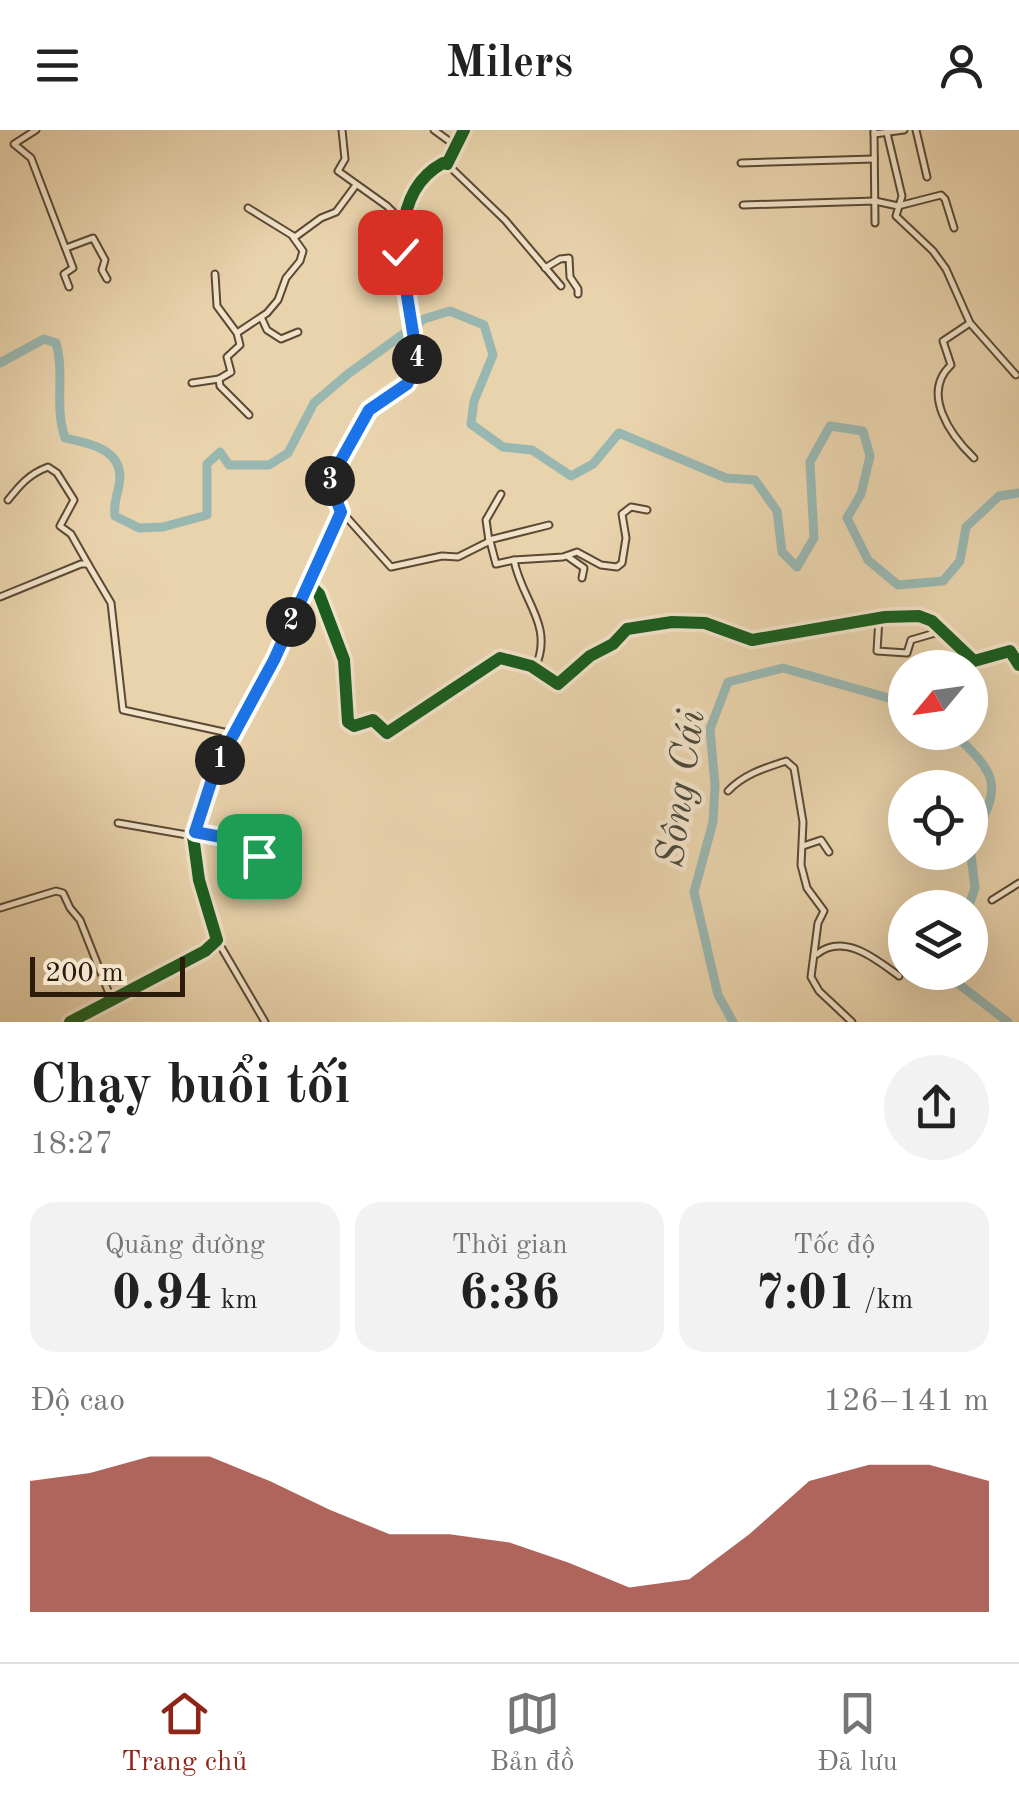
<!DOCTYPE html>
<html lang="vi">
<head>
<meta charset="utf-8">
<style>
	body { margin:0; font-family:"Old Standard TT",serif; background:#f2f2f2; color:#222; height:100vh; display:flex; flex-direction:column; font-size:38px; white-space:nowrap }
	* { box-sizing:border-box; margin:0 }
	p { font-size:32px; color:#767676 }
	.icon { flex:none; width:55px; height:55px; fill:none; stroke:currentColor; stroke-width:2; stroke-linecap:round; stroke-linejoin:round }
	.map { position:relative; height:892px; overflow:hidden }
	.panel { display:flex; flex-direction:column; background:#fff; flex:1 }
	.panel>* { flex:none }
	.needle { width:65px; rotate:241deg }
	.buttons { position:absolute; left:888px; top:520px; display:grid; gap:20px }
	.buttons a { display:grid; place-items:center; width:100px; height:100px; border-radius:50%; background:#fff; box-shadow:0 10px 40px #0002; font-size:50px }
	.scale { position:absolute; left:30px; bottom:25px; width:155px; box-sizing:border-box; padding-left:10px; border:5px solid #2a1b0b; border-top:0; font-size:28px; line-height:35px; white-space:nowrap; color:#2a1b0b; -webkit-text-stroke:8px #f1e2c9; paint-order:stroke }
	.pin { position:absolute; display:grid; place-items:center; width:85px; height:85px; color:#fff; margin:-42px; border-radius:20px; box-shadow:0 5px 15px #0006 }
	.km { position:absolute; width:50px; height:50px; margin:-25px; border-radius:50%; background:#222; color:#fff; font-size:28px; line-height:50px; text-align:center }
	.round { display:grid; place-items:center; flex:none; width:105px; height:105px; border-radius:52px; background:#f2f2f2 }
	.summary { display:flex; align-items:center; justify-content:space-between; height:170px; padding:0 30px }
	h1 { font-size:55px; font-weight:800; line-height:75px }
	.figures { display:grid; grid-template-columns:repeat(3,1fr); gap:15px; height:170px; padding:10px 30px }
	.figures div { display:grid; align-content:center; border-radius:25px; background:#f2f2f2; text-align:center }
	.figures b { font-size:50px; font-weight:800 }
	.figures small { font-size:28px; font-weight:400 }
	.figures p { font-size:28px }
	.chart { height:280px; padding:20px 30px }
	.chart p { display:flex; justify-content:space-between }
	.chart svg { width:100%; height:180px; margin-top:10px; fill:#8f2418; opacity:.7 }
	header { display:flex; justify-content:space-between; align-items:center; height:130px; padding:0 30px; background:#fff; font-size:45px; font-weight:800 }
	.tabs { display:flex; justify-content:space-around; align-items:center; height:140px; border-top:2px solid #e0e0e0; background:#fff; font-size:28px; color:#767676 }
	.tabs a { display:grid; justify-items:center; gap:5px }
	.tabs .selected { color:#8f2418 }
	.map>svg:first-child { display:block }
</style>
</head>
<body>
<header><svg class="icon" aria-label="menu" viewBox="0 0 24 24"><path d="M4 6h16M4 12h16M4 18h16"/></svg>Milers<svg class="icon" aria-label="person" viewBox="0 0 24 24"><circle cx="12" cy="8" r="4"/><path d="M4 21q1-7 8-7t8 7"/></svg></header>
<div class="map">
<svg width="1019" height="892" viewBox="0 0 1019 892">
	<rect width="100%" height="100%" fill="#e9d3ac"/>
	<filter id="stains"><feTurbulence type="fractalNoise" baseFrequency=".002" numOctaves="4"/><feColorMatrix values="0 0 0 0 .2 0 0 0 0 .09 0 0 0 0 .02 0 0 0 .5 -.17"/></filter>
	<radialGradient id="worn" r=".72"><stop offset=".6" stop-color="#630" stop-opacity="0"/><stop offset="1" stop-color="#630" stop-opacity=".3"/></radialGradient>
	<g fill="none" stroke-linecap="round" stroke-linejoin="round">
		<g stroke="#99b7b1" stroke-width="9">
			<path d="M0,233L44,209L56,213C65,243 54,276 65,308C90,313 126,320 119,355C117,368 113,372 115,386L139,398L163,397L207,385V334L220,322L229,335H269L288,323L314,273L348,244L424,189L450,181L484,195L493,225L474,271L471,294L503,317L532,320L571,346L593,334L619,303L726,348L755,350L777,381L782,422L797,437L814,408L810,332L830,296L863,301L870,326L861,364L847,388L868,430L898,455L943,451L960,431L966,397L999,366L1019,363"/>
			<path d="M952,602C1003,649 1000,656 970,715"/>
			<path d="M968,778L975,758L970,717"/>
			<path d="M943,842L1008,892"/>
			<path d="M733,892L718,865L694,762L713,692L715,655L710,599L728,552L783,538L892,569L905,576"/>
		</g>
		<g stroke="#5a4933" stroke-width="9">
			<g id="street">
				<path d="M36,0L14,14L31,28L73,138L64,144L69,157"/>
				<path d="M342,0L345,29L338,41L387,76L405,94"/>
				<path d="M434,0L456,16"/>
				<path d="M874,0L875,93"/>
				<path d="M916,0L927,47"/>
				<path d="M887,3L902,66L896,86L933,121L946,139L970,193L943,211L951,235C921,263 950,305 974,328"/>
				<path d="M874,4L904,0"/>
				<path d="M741,33L874,29"/>
				<path d="M447,34L505,90L561,156"/>
				<path d="M743,75L875,71L898,76L941,65L945,69L954,98"/>
				<path d="M248,78L295,107L321,88L336,82L356,55"/>
				<path d="M66,118L93,108L105,130L102,140L107,149"/>
				<path d="M545,138L560,129L569,128L570,147L578,159V164"/>
				<path d="M215,144L217,176L237,203"/>
				<path d="M262,189L267,200L281,209L298,202"/>
				<path d="M970,193L1016,245"/>
				<path d="M192,253L219,249"/>
				<path d="M249,285L220,256L219,249L231,242L227,227L240,215L237,203L267,183L278,170L286,148L300,131L303,121L293,107"/>
				<path d="M8,370C20,355 29,344 48,337L57,343L74,370L60,396L71,404L88,434"/>
				<path d="M341,381L391,437L442,426L458,427L490,411L496,434L514,430C521,470 555,495 535,538"/>
				<path d="M489,410L549,395"/>
				<path d="M489,411L486,390L501,364"/>
				<path d="M567,426L584,438L582,448"/>
				<path d="M514,430L563,427L577,422L601,435L617,437L622,433L626,408L622,384L631,377L647,380"/>
				<path d="M308,453L319,464L344,530L348,592L354,596L373,590L387,603L500,528L531,536L558,554L590,526L613,514L627,499L672,492L705,493L752,510L885,487L919,486L932,491L974,531L1010,521L1019,535"/>
				<path d="M0,467L81,434H88L111,473L123,580L233,604"/>
				<path d="M879,488L877,521L907,523L911,510L942,501"/>
				<path d="M728,661C744,644 765,638 786,631L794,638L803,692L801,735L807,758L824,781L818,793L811,847L819,861L852,892"/>
				<path d="M118,693L193,706"/>
				<path d="M195,703L260,714V734L271,748"/>
				<path d="M232,709L237,699L244,698"/>
				<path d="M803,716L821,710L829,722"/>
				<path d="M992,770L1019,753"/>
				<path d="M0,778L56,761L63,763L70,778L80,790L112,871"/>
				<path d="M217,810L265,892"/>
				<path d="M817,824C844,802 877,830 899,846"/>
			</g>
		</g>
		<g stroke="#2a1b0b" stroke-width="10">
			<path id="secondary" d="M70,892L205,821L217,810L199,750L193,706L215,637L274,530L341,381L330,354L331,348C344,327 354,305 367,284C381,263 408,261 417,234C411,174 375,70 443,33L447,34L464,0"/>
		</g>
		<use href="#street" stroke="#f1e2c9" stroke-width="5"/>
		<use href="#secondary" stroke="#f1e2c9" stroke-width="6"/>
		<g stroke="#f1e2c9" stroke-width="19">
			<g id="cycleway">
				<path d="M308,453L319,464L344,530L348,592L354,596L373,590L387,603L500,528L531,536L558,554L590,526L613,514L627,499L672,492L705,493L752,510L885,487L919,486L932,491L974,531L1010,521L1019,535"/>
				<path d="M70,892L205,821L217,810L199,750L193,706L215,637L274,530L341,381L330,354L331,348C344,327 354,305 367,284C381,263 408,261 417,234C411,174 375,70 443,33L447,34L464,0"/>
			</g>
		</g>
		<use href="#cycleway" stroke="#1b5e20" stroke-width="12"/>
	</g>
	<g fill="none" stroke-linecap="round" stroke-linejoin="round">
		<g stroke="#fff" stroke-width="20">
			<path id="route" d="M259,726L258,714L195,702L216,637L274,530L341,382L330,354L331,348L369,280L407,254L418,234L400,122"/>
		</g>
		<use href="#route" stroke="#1a73e8" stroke-width="12"/>
	</g>
	<g text-anchor="middle" stroke-width="9" stroke-linejoin="round" paint-order="stroke">
		<g font-size="40" font-style="italic" fill="#4b4a3d" stroke="#f1e2c9">
			<text transform="translate(679 658) rotate(-82)" y="14">Sông Cái</text>
		</g>
	</g>
	<rect width="100%" height="100%" filter="url(#stains)"/>
	<rect width="100%" height="100%" fill="url(#worn)"/>
</svg>
<div class="buttons">
<a><svg class="needle" viewBox="-14 -14 28 28"><path d="M0-13l5 13h-10z" fill="#e53935"/><path d="M0 13l5-13h-10z" fill="#767676"/></svg></a>
<a><svg class="icon" aria-label="locate" viewBox="0 0 24 24"><circle cx="12" cy="12" r="6"/><path d="M12 2v4M12 18v4M2 12h4M18 12h4"/></svg></a>
<a><svg class="icon" aria-label="layers" viewBox="0 0 24 24"><path d="M12 4l9 5-9 5-9-5zM3 14l9 5 9-5"/></svg></a>
</div>
<div class="scale">200 m</div>
<div class="pin" style="left:259px;top:726px;background:#1e9e55"><svg class="icon" aria-label="arrive" viewBox="0 0 24 24"><path d="M6 21V4h12l-3 4 3 4H6"/></svg></div>
<div class="pin" style="left:400px;top:122px;background:#d93025"><svg class="icon" aria-label="check" viewBox="0 0 24 24"><path d="M5 12l5 5 9-10"/></svg></div>
<b class="km" style="left:220px;top:630px">1</b>
<b class="km" style="left:291px;top:492px">2</b>
<b class="km" style="left:330px;top:351px">3</b>
<b class="km" style="left:417px;top:229px">4</b>
</div>
<section class="panel">
<div class="summary"><div><h1>Chạy buổi tối</h1><p>18:27</p></div><a class="round"><svg class="icon" aria-label="share" viewBox="0 0 24 24"><path d="M12 15V3M7 8l5-5 5 5M5 13v7h14v-7"/></svg></a></div>
<div class="figures">
<div><p>Quãng đường</p><b>0.94<small> km</small></b></div>
<div><p>Thời gian</p><b>6:36</b></div>
<div><p>Tốc độ</p><b>7:01<small> /km</small></b></div>
</div>
<div class="chart"><p><span>Độ cao</span>126–141 m</p>
<svg viewBox="0 0 160 44" preserveAspectRatio="none"><path d="M0 44V12L10 10L20 6L30 6L40 12L50 19L60 25L70 25L80 27L90 32L100 38L110 36L120 25L130 12L140 8L150 8L160 12V44z"/></svg>
</div>
</section>
<nav class="tabs">
<a class="selected"><svg class="icon" aria-label="home" viewBox="0 0 24 24"><path d="M3 11l9-7 9 7M6 9v11h12V9"/></svg>Trang chủ</a>
<a><svg class="icon" aria-label="map" viewBox="0 0 24 24"><path d="M3 6l6-2 6 2 6-2v14l-6 2-6-2-6 2zM9 4v14M15 6v14"/></svg>Bản đồ</a>
<a><svg class="icon" aria-label="saved" viewBox="0 0 24 24"><path d="M7 4h10v16l-5-4-5 4z"/></svg>Đã lưu</a>
</nav>
</body>
</html>
